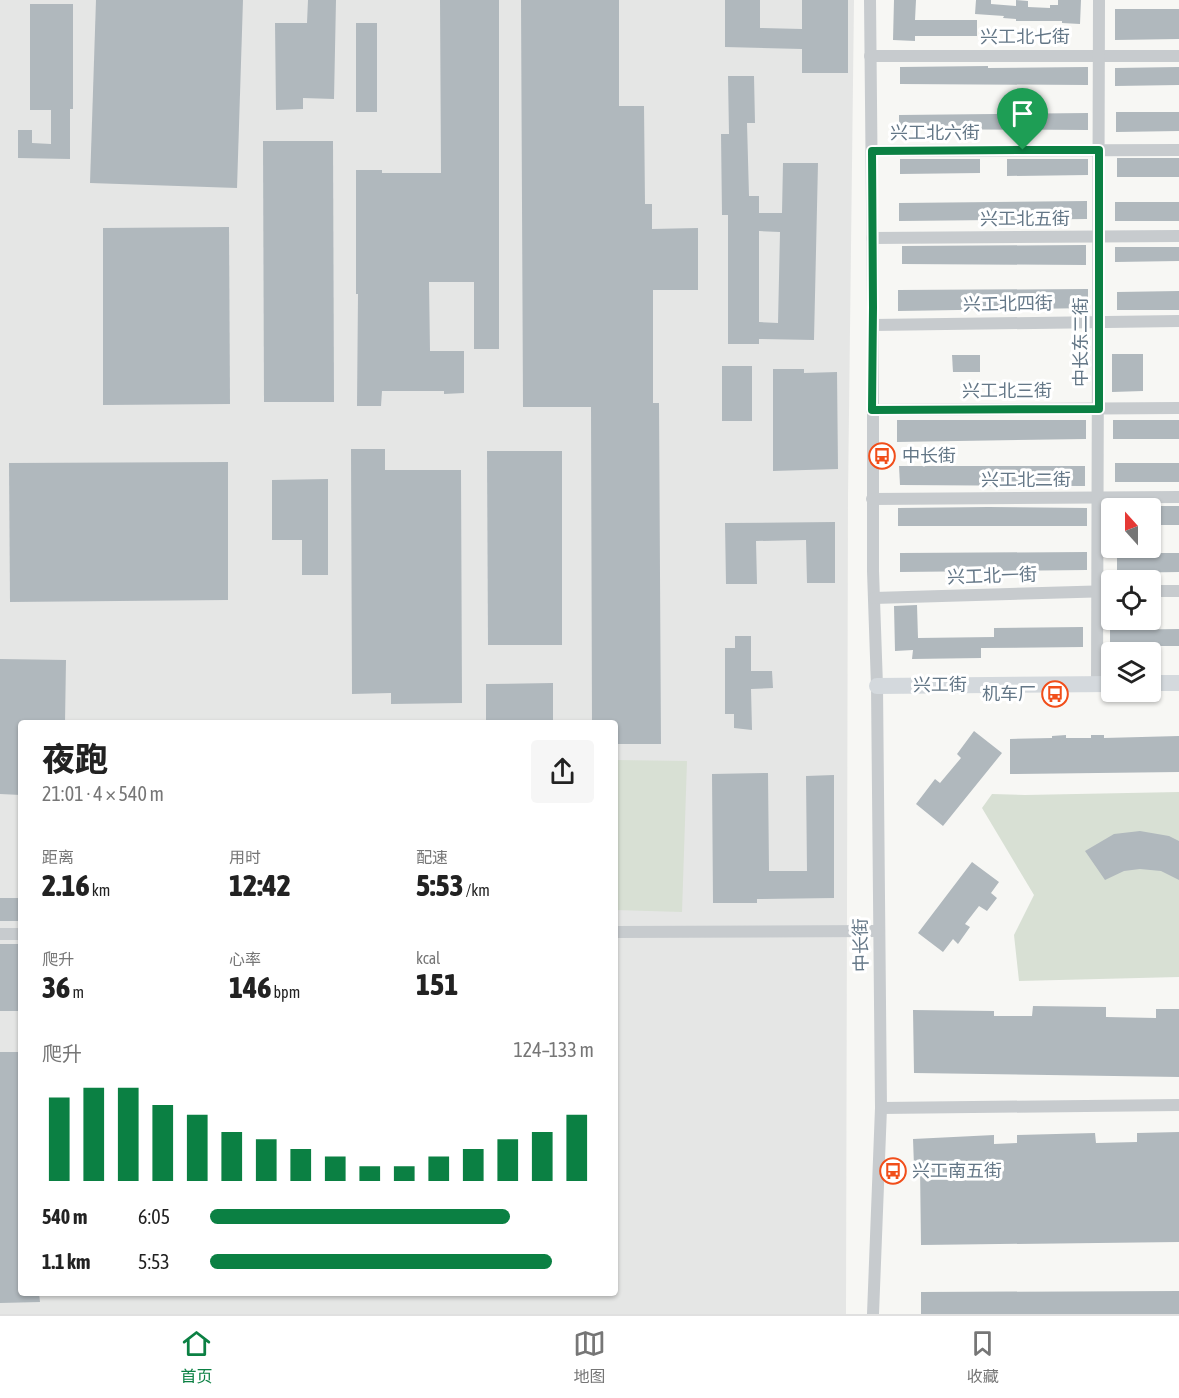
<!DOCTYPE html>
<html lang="zh">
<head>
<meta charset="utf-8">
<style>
	body { margin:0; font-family:"Asap Condensed","Noto Sans SC",sans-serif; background:#f6f6f6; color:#222; height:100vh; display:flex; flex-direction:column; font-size:22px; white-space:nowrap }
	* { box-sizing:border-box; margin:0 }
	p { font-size:20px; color:#767676 }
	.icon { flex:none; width:33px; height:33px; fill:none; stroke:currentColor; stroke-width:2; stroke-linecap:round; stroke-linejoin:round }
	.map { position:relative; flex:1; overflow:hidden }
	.drawer { position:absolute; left:18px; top:720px; width:600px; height:576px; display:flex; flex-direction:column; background:#fff; border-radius:6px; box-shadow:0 2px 4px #0004 }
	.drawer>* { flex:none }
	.needle { width:39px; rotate:339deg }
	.controls { position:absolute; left:1101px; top:498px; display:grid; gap:12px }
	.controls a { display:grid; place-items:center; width:60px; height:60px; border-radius:6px; background:#fff; box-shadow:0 2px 4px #0004; font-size:30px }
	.pin { position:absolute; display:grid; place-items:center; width:51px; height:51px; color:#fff; margin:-62px -26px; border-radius:50% 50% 50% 0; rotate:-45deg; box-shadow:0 0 6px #0007 }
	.pin .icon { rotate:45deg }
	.round { display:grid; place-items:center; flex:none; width:63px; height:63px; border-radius:6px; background:#f6f6f6 }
	.overview { display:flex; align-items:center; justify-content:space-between; height:102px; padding:0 24px }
	h1 { font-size:33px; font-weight:800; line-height:45px }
	.stats { display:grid; grid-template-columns:repeat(3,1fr); gap:9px; height:102px; padding:6px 24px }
	.stats div { display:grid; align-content:center }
	.stats b { font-size:30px; font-weight:800 }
	.stats small { font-size:16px; font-weight:400 }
	.stats p { font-size:16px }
	.chart { height:168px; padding:12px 24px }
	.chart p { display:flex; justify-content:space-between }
	.chart svg { width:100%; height:108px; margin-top:6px; stroke:#0b8043; stroke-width:6 }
	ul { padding:0 24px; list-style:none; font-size:20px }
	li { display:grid; grid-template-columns:96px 72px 1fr; align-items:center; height:45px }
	li i { height:15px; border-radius:8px; background:#0b8043 }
	.tab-bar { display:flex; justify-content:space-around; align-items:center; height:84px; border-top:2px solid #e0e0e0; background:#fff; font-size:16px; color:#767676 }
	.tab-bar a { display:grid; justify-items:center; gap:3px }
	.tab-bar .active { color:#0b8043 }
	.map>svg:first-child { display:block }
</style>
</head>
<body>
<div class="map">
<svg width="1179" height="1314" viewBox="0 0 1179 1314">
	<rect width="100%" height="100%" fill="#f7f7f4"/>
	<path fill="#e5e6e5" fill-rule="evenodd" d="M0,0H854L848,495L846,1314H0ZM21,723H615V1293H21Z"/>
	<g fill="#d8e0d4">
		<path d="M615,760L687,761L682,912L615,910Z"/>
		<path d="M1179,792V977L1019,981L1014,935L1034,895L982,808L992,794L1025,795Z"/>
	</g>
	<g fill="#b0b8bd" fill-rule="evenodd">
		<path d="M96,0H243L237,188L90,183Z"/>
		<path d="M308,0H336L334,99L303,98V109L276,110L275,23H307Z"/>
		<path d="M440,0H499V349H474V282H429L430,351H464V393L444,394V391H382L381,406H357L358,294H356V170H382V173H441Z"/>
		<path d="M521,0H619V106H644L645,204H652V229L698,228V290H653V403H659L661,744H615V723H592L591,407H523Z"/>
		<path d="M725,0H760V28L802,29V0H848V73H802V49L725,47Z"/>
		<path d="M894,0H916L915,20H977V36H915V41L893,40Z"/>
		<path d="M976,0H991V4L1016,6V0L1028,1V7L1050,8V5H1058V0H1081L1080,24L1062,23V21H1016V19L1003,18L1004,16L975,14Z"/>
		<path d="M30,4H73V109H70V159L18,158V130H32V143L51,144V110H30Z"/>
		<path d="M1115,9H1179V39L1115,40Z"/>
		<rect x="356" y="23" width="21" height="89"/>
		<path d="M988,66V68L1088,67V85L900,84V67Z"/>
		<path d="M1179,67V85L1115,86V68Z"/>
		<path d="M728,76H754L755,123H747L749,196H759V213H782L783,163H818L814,340L759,339V344H728V215H722L721,134H729ZM759,231L780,232L778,323L759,322Z"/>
		<path d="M1116,112H1179V131L1116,132Z"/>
		<path d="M1088,113V130L899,129V115Z"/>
		<path d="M263,141H333L334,402H264Z"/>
		<rect x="1117" y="158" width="62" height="19"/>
		<path d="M900,159H980V173L900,174Z"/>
		<path d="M1007,159H1088V175L1007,176Z"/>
		<path d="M1087,201V219L899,221V203Z"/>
		<rect x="1115" y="202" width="64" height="19"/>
		<path d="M229,227L230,404L103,405V228Z"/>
		<path d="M1086,245V265L902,264V246Z"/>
		<path d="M1115,247H1179V261L1115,262Z"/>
		<path d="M1088,289V308L898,311V290Z"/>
		<path d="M1179,291V310H1117V292Z"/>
		<path d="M1112,354H1143V391L1112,392Z"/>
		<path d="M952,355H980V372H953Z"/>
		<rect x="722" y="366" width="30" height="55"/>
		<path d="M773,369H804V373L837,372L838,469L773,471Z"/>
		<path d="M897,420H1086V439L897,442Z"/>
		<rect x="1113" y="420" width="66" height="19"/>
		<path d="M351,449H385V470H461L462,703L391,704V693L352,694Z"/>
		<path d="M487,451H562V645H488Z"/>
		<path d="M228,462V600L10,602L9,463Z"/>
		<rect x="1115" y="463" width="64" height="19"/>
		<path d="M899,466H1085V486L900,485Z"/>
		<path d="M328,479V575H302V540H272V480Z"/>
		<rect x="1150" y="506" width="29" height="19"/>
		<path d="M988,507L1087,508V526H898V508Z"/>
		<path d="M835,522V583H807L806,540L756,541L757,584H726L725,523Z"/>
		<path d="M1087,552V570L900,572V553Z"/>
		<path d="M1117,553H1179V572L1117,573Z"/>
		<path d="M917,605L918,638L994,637V628L1083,627V647L981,648V658L912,659L913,650L895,651L894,606Z"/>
		<path d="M1179,629V646H1110V630Z"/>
		<path d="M735,636H751V671H772L773,688L751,689L752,730L734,728V714H725V648H735Z"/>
		<path d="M0,659L66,660L65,723H21V795L0,794Z"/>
		<path d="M553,683V723H486V684Z"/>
		<path d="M974,731L1002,753L943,826L916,804L935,779L940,783L961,758L957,754Z"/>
		<path d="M1066,735V738H1091V735H1104V738L1179,736V772L1010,774V739L1052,738V736Z"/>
		<path d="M768,773L769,871H807L806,776L834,775V898L757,899V903H713L712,774Z"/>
		<path d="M1140,831L1169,836L1179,841V880L1161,871L1140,869L1124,871L1105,880L1085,851L1114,834Z"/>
		<path d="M972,862L999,882L991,893L997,898L987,911L979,906L965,924L970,927L958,944L953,939L943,952L918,933Z"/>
		<rect x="0" y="898" width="21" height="23"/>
		<rect x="0" y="944" width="21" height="67"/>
		<path d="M1033,1006L1106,1007V1017L1156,1018V1009H1179V1077L914,1073L913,1010L994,1011V1016H1032Z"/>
		<path d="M0,1052H21V1293H39L40,1302L0,1303Z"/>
		<path d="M1179,1132V1242L921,1245L920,1166H914L913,1139L994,1135V1144L1017,1143V1135L1095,1133L1096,1143L1137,1142V1133Z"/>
		<path d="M1179,1291V1314H921V1292Z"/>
	</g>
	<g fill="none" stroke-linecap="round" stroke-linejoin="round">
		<g stroke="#c7cbce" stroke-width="12">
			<path d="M870,0L873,307V571L877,686L881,1108L873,1314"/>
			<path d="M870,56H1179"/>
			<path d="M872,151L1179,150"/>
			<path d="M872,238L1179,236"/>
			<path d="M873,325L1179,321"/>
			<path d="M872,410L1179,408"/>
			<path d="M872,499L1179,497"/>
			<path d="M1150,591H1179"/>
			<path d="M874,598L1112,591"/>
			<path d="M1097,684L1099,0"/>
			<path d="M615,932L879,931"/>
			<path d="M0,934H21"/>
			<path d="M881,1108L1179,1105"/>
		</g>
		<g stroke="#d4d9dd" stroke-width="16">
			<path d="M1150,683H1179"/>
			<path d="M877,686L1112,684"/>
		</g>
	</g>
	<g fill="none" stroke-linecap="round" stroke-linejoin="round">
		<g stroke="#fff" stroke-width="12">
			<path id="route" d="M1023,150H1099V409L872,410L873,307L872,151Z"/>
		</g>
		<use href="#route" stroke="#0b8043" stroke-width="8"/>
	</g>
	<defs>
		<g id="bus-ring" transform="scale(1.35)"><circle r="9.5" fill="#fff" stroke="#f14e1a" stroke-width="1.5"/><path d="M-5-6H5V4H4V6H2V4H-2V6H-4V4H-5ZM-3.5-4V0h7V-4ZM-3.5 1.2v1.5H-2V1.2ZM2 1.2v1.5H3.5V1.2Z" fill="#f14e1a"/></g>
	</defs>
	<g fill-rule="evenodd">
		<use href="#bus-ring" x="882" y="456"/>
		<use href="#bus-ring" x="1055" y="694"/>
		<use href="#bus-ring" x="893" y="1171"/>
	</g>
	<g text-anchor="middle" stroke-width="6" stroke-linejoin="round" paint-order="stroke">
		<g font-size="18" fill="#647787" stroke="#fff">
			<text x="1025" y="43">兴工北七街</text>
			<text x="935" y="139">兴工北六街</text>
			<text x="1025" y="225">兴工北五街</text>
			<text transform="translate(1008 304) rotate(-1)" y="6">兴工北四街</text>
			<text transform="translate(1081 342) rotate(-90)" y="6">中长东二街</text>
			<text x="1007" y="397">兴工北三街</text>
			<text x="1026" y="486">兴工北二街</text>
			<text transform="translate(992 576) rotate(-2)" y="6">兴工北一街</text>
			<text x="940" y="691">兴工街</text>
			<text transform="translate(861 945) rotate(-91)" y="6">中长街</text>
		</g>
		<g font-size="18" fill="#647787" stroke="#fff" text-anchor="start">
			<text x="902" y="462">中长街</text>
			<text x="1036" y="700" text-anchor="end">机车厂</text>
			<text x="912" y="1177">兴工南五街</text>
		</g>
	</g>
</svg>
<div class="controls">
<a><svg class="needle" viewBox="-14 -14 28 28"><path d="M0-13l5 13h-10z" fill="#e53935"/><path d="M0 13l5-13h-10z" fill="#767676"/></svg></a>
<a><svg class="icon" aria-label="locate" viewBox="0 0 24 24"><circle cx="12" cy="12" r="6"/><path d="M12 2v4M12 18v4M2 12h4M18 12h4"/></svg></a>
<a><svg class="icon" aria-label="layers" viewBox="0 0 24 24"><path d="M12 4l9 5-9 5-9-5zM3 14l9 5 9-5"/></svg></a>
</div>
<div class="pin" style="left:1023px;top:150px;background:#1e9e55"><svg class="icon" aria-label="arrive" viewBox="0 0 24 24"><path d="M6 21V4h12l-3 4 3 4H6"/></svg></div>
<section class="drawer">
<div class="overview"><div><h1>夜跑</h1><p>21:01 · 4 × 540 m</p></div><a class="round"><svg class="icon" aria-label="share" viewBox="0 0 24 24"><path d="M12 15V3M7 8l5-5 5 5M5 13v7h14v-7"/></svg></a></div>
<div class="stats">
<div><p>距离</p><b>2.16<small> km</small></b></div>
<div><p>用时</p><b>12:42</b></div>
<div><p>配速</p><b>5:53<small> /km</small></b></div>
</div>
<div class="stats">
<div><p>爬升</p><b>36<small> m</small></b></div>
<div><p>心率</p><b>146<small> bpm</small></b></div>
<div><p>kcal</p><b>151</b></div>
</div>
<div class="chart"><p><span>爬升</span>124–133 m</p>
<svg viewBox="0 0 160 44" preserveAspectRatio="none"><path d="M5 44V10M15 44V6M25 44V6M35 44V13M45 44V17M55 44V24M65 44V27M75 44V31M85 44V34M95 44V38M105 44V38M115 44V34M125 44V31M135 44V27M145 44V24M155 44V17"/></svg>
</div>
<ul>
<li><b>540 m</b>6:05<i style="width:78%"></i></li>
<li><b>1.1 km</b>5:53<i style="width:89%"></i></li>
</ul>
</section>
</div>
<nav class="tab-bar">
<a class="active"><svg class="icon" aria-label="home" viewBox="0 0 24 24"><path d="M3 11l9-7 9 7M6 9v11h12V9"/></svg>首页</a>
<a><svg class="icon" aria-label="map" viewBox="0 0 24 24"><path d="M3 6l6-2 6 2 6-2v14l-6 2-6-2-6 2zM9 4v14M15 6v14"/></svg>地图</a>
<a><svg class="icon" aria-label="saved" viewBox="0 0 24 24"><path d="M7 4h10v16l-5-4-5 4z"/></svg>收藏</a>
</nav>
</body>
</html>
